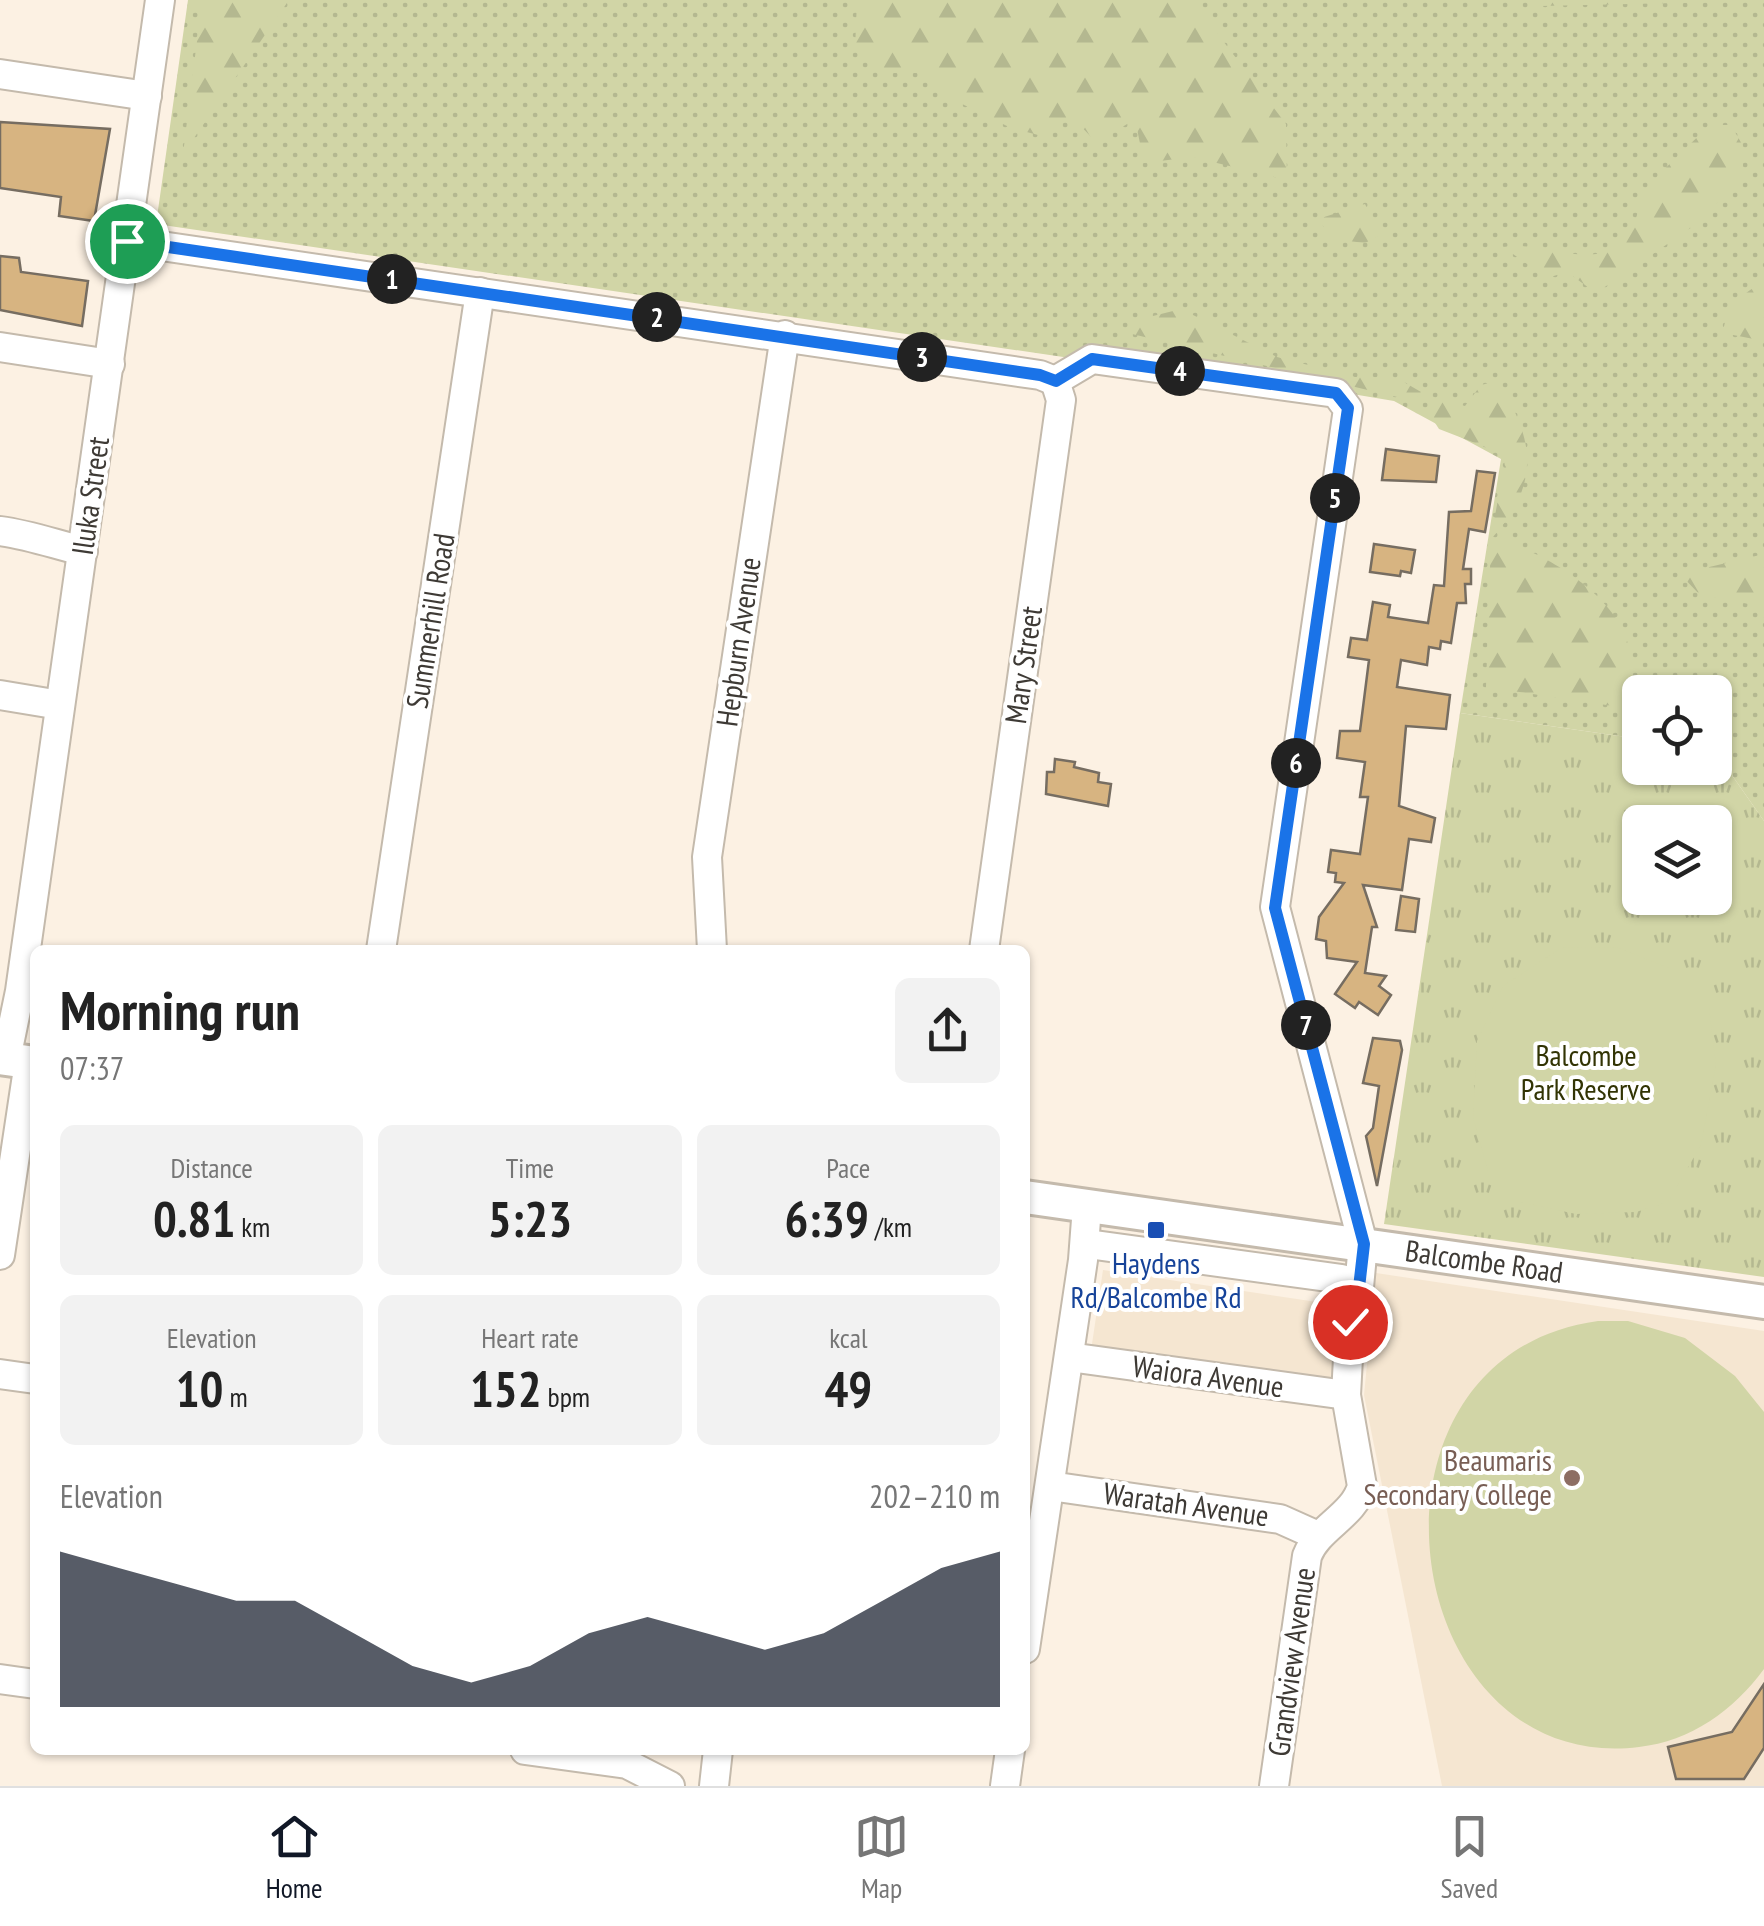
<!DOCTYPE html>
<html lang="en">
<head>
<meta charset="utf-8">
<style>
	body { margin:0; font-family:"PT Sans Narrow",sans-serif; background:#f2f2f2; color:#222; height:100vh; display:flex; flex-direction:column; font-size:38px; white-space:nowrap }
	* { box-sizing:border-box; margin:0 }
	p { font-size:32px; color:#767676 }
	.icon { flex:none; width:55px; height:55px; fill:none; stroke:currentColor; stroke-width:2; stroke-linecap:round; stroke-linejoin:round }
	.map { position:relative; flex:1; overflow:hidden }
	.drawer { position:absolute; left:30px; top:945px; width:1000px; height:810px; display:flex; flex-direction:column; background:#fff; border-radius:15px; box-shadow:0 2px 8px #0004 }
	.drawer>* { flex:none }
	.buttons { position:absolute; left:1622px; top:675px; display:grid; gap:20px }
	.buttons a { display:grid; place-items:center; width:110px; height:110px; border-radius:15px; background:#fff; box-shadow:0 2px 8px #0004; font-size:50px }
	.pin { position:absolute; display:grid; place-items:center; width:85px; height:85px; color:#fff; margin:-42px; border:5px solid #fff; border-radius:50%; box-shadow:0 2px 10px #0007 }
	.km { position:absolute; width:50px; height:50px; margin:-25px; border-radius:50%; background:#222; color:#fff; font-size:28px; line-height:50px; text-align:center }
	.round { display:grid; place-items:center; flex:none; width:105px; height:105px; border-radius:15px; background:#f2f2f2 }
	.summary { display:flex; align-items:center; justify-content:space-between; height:170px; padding:0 30px }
	h1 { font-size:55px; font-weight:700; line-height:75px }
	.figures { display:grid; grid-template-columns:repeat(3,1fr); gap:15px; height:170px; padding:10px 30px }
	.figures div { display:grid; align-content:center; border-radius:15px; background:#f2f2f2; text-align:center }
	.figures b { font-size:50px; font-weight:700 }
	.figures small { font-size:28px; font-weight:400 }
	.figures p { font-size:28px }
	.chart { height:280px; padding:20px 30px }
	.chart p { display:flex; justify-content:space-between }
	.chart svg { width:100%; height:180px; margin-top:10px; fill:#111827; opacity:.7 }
	.tab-bar { display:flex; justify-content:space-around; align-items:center; height:140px; border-top:2px solid #e0e0e0; background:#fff; font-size:28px; color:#767676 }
	.tab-bar a { display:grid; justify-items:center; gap:5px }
	.tab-bar .selected { color:#111827 }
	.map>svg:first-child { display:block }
</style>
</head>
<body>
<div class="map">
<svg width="1764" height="1786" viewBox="0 0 1764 1786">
	<defs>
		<pattern id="grass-dots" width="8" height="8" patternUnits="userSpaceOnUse" patternTransform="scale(2.5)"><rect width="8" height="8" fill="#d1d5a6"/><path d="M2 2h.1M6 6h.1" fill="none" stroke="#b4b890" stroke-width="1.8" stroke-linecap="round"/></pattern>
		<pattern id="forest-firs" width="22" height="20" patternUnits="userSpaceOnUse" patternTransform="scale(2.5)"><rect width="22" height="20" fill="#d1d5a6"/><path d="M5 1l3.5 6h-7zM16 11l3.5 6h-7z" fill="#b4b890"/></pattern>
		<pattern id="park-tufts" width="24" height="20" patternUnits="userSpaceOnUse" patternTransform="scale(2.5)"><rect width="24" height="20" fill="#d1d5a6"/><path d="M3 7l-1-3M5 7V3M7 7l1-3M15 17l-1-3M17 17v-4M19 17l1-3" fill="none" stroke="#b4b890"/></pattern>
	</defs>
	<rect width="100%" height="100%" fill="#fcf1e3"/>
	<g fill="#f5e6d1">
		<path d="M1103,1270L1337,1305L1330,1398L1089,1364Z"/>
		<path d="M1376,1273L1764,1331V1786H1442L1364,1395Z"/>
	</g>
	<path fill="url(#grass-dots)" d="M188,0H1764V821L1715,751V692H1640V739L1460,713L1501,459L1394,401L1085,349L1070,358L156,224Z"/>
	<g fill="url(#forest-firs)">
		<path d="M202,0H289L183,154Z"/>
		<path d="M857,0H1192L1286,124L1287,180L1192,157L1144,163L1135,119L1097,143L1071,116L1042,136L1011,128L956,101L922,73H878L855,50Z"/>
		<path d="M1533,0H1764V1L1541,6Z"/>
		<path d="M1709,125H1731L1743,146V175L1698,223L1596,293L1567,272L1547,278L1503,247C1536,242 1564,258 1596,254C1645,247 1629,207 1654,180C1672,161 1691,144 1709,125Z"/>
		<path d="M1365,204L1381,235L1365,243L1332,239L1318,219Z"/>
		<path d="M1764,280V341L1723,333C1727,303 1741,297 1764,280Z"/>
		<path d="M1181,309L1277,357L1355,377L1397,378L1421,392L1414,401L1132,334L1145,318Z"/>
		<path d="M1497,381C1536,439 1540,485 1492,538C1540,549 1623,597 1630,653C1631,662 1626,675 1624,684L1648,692H1640V710L1486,687L1491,538L1506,455L1439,429L1428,412L1432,397L1465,406L1481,385Z"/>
		<path d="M1764,554V621L1749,604L1700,595L1680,574Z"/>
	</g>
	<path fill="url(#park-tufts)" fill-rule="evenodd" d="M1460,713L1640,739V768H1715V751L1764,821V1277L1384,1224ZM1640,822H1715V898H1640Z"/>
	<g fill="#d1d5a6">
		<path d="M1616,947L1669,968L1709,1008L1716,1065L1701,1145L1668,1202L1636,1212L1576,1214L1519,1202L1488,1171L1473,1117L1477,1041L1503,986L1561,948Z"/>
		<path d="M1598,1321H1628L1685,1338L1735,1376L1764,1412V1669C1733,1711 1691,1741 1639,1747C1396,1777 1340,1356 1598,1321Z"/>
	</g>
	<g fill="#d7b481" stroke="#766d61" stroke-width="2.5">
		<path d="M0,122L110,129L94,221L59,216L61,197L0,188Z"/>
		<path d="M0,256L19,258L21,272L88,281L82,326L0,310Z"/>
		<path d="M1386,449L1439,456L1436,482L1382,480Z"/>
		<path d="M1477,471L1495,473L1492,491L1485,532L1469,529L1463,569H1471V584H1465L1466,603H1457L1451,643L1441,641L1440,649L1429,647L1427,665L1401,660L1397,687L1450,695L1446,729L1406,726L1399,806L1435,818L1431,842L1409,839L1402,890L1363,885L1377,927H1372L1365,973L1386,976L1379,986L1391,995L1378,1015L1359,1002L1355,1008L1335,994L1357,962L1327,958L1326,941L1316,939L1319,917L1344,883L1335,882L1336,873L1328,872L1331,850L1360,854L1368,797H1360L1365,762L1337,758L1340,731H1360L1369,660L1348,657L1351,638L1367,640L1373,602L1390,605L1388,617L1428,623L1434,585L1444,586L1449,512L1471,511Z"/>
		<path d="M1374,544L1415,550L1411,573L1401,571L1400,576L1370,572Z"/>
		<path d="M1055,759L1075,762L1074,767L1099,773L1098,782L1111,784L1108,806L1046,794L1047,772H1054Z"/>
		<path d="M1401,896L1419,899L1415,932L1396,930Z"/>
		<path d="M1373,1038L1400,1041L1402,1050L1377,1186L1366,1136L1373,1128L1379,1086L1363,1083Z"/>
		<path d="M1764,1684V1748L1744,1779H1676L1668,1747L1732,1732Z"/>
	</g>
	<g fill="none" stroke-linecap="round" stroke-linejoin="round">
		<g stroke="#c4baac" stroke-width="32">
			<g id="minor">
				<path d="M0,74L147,96"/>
				<path d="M127,241L1040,375L1055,381"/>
				<path d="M0,347L110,364"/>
				<path d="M1055,381L1092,359L1336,393L1348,409L1275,907L1363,1244L1358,1298L1350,1321"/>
				<path d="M0,531C30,535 54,544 83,551"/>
				<path d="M0,695L60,705"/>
				<path d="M381,950L480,292"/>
				<path d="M712,950L707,857L785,335"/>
				<path d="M984,950L1061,400L1055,381"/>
				<path d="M6,1059L20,991L160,0"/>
				<path d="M1095,1245L1342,1279"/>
				<path d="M0,1255L29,1062"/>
				<path d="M1069,1357L1346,1395"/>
				<path d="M0,1374L35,1379"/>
				<path d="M1050,1486L1280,1519L1318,1536"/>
				<path d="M1025,1649L1083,1260L1087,1206"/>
				<path d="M0,1679L35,1684"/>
				<path d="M525,1750L627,1764L670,1786"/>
				<path d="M714,1786L718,1750"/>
				<path d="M1005,1786L1010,1750"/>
				<path d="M1274,1786L1307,1556C1318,1527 1354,1516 1362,1486L1346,1395L1350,1321L1347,1303"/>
			</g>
		</g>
		<g stroke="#c4baac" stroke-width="38">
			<g id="major">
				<path d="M0,1058L35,1063"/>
				<path d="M1025,1197L1764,1302"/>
			</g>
		</g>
		<use href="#minor" stroke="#fff" stroke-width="28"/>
		<use href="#major" stroke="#fff" stroke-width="32"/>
	</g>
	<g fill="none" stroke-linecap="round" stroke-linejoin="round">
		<g stroke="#fff" stroke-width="20">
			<path id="route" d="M127,241L1040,375L1056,381L1092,359L1336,393L1348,408L1275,908L1364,1244L1357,1305L1350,1322"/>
		</g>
		<use href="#route" stroke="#1a73e8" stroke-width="12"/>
	</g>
	<rect fill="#1a4fb4" stroke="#fff" stroke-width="4" x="1146" y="1220" width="20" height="20" rx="5"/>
	<circle fill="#8d6e63" stroke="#fff" stroke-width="4" cx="1572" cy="1478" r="10"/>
	<g text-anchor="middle" stroke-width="8" stroke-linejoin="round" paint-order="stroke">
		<g font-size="30" fill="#3e3a35" stroke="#fff">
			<text transform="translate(91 496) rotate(-82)" y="10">Iluka Street</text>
			<text transform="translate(431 621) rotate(-81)" y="10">Summerhill Road</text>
			<text transform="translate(739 642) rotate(-82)" y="10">Hepburn Avenue</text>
			<text transform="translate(1024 665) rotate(-82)" y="10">Mary Street</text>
			<text transform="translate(1484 1262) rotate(8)" y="10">Balcombe Road</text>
			<text transform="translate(1208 1377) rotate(8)" y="10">Waiora Avenue</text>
			<text transform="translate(1186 1505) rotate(8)" y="10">Waratah Avenue</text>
			<text transform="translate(1292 1662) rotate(-82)" y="10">Grandview Avenue</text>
		</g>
		<g font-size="30" fill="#323404" stroke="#fff">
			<text x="1586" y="1066">Balcombe<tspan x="1586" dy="34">Park Reserve</tspan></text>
		</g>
		<g font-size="30" fill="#164399" stroke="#fff">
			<text x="1156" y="1274">Haydens<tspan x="1156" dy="34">Rd/Balcombe Rd</tspan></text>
		</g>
		<g font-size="30" fill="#785e54" stroke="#fff" text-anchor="end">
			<text x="1552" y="1471">Beaumaris<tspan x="1552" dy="34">Secondary College</tspan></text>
		</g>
	</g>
</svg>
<div class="buttons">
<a><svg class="icon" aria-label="locate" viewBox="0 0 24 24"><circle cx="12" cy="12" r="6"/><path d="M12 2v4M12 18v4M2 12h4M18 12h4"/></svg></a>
<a><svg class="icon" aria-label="layers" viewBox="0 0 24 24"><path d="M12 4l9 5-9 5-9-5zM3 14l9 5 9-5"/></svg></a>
</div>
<div class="pin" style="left:127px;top:241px;background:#1e9e55"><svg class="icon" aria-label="arrive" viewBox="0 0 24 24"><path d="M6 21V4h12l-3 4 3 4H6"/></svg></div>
<div class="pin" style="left:1350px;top:1322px;background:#d93025"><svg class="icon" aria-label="check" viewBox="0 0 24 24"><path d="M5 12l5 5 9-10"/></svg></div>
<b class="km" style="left:392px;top:279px">1</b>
<b class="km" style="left:657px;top:317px">2</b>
<b class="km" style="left:922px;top:357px">3</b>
<b class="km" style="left:1180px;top:371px">4</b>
<b class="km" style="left:1335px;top:498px">5</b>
<b class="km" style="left:1296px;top:763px">6</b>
<b class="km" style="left:1306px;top:1025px">7</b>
<section class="drawer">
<div class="summary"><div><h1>Morning run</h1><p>07:37</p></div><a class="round"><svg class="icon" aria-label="share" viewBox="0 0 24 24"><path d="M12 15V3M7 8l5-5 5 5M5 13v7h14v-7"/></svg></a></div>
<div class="figures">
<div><p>Distance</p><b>0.81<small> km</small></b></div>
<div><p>Time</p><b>5:23</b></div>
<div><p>Pace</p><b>6:39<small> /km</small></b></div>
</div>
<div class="figures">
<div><p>Elevation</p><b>10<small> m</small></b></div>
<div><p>Heart rate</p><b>152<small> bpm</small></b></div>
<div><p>kcal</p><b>49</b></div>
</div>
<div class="chart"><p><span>Elevation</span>202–210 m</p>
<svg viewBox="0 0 160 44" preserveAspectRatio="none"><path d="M0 44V6L10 10L20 14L30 18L40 18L50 26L60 34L70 38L80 34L90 26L100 22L110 26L120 30L130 26L140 18L150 10L160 6V44z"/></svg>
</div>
</section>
</div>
<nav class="tab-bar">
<a class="selected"><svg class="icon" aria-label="home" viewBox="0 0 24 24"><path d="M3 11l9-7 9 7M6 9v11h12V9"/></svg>Home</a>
<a><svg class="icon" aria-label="map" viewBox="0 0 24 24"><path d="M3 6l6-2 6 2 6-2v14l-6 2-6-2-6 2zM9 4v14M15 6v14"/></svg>Map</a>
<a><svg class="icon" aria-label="saved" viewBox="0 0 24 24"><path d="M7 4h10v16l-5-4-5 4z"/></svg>Saved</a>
</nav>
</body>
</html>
